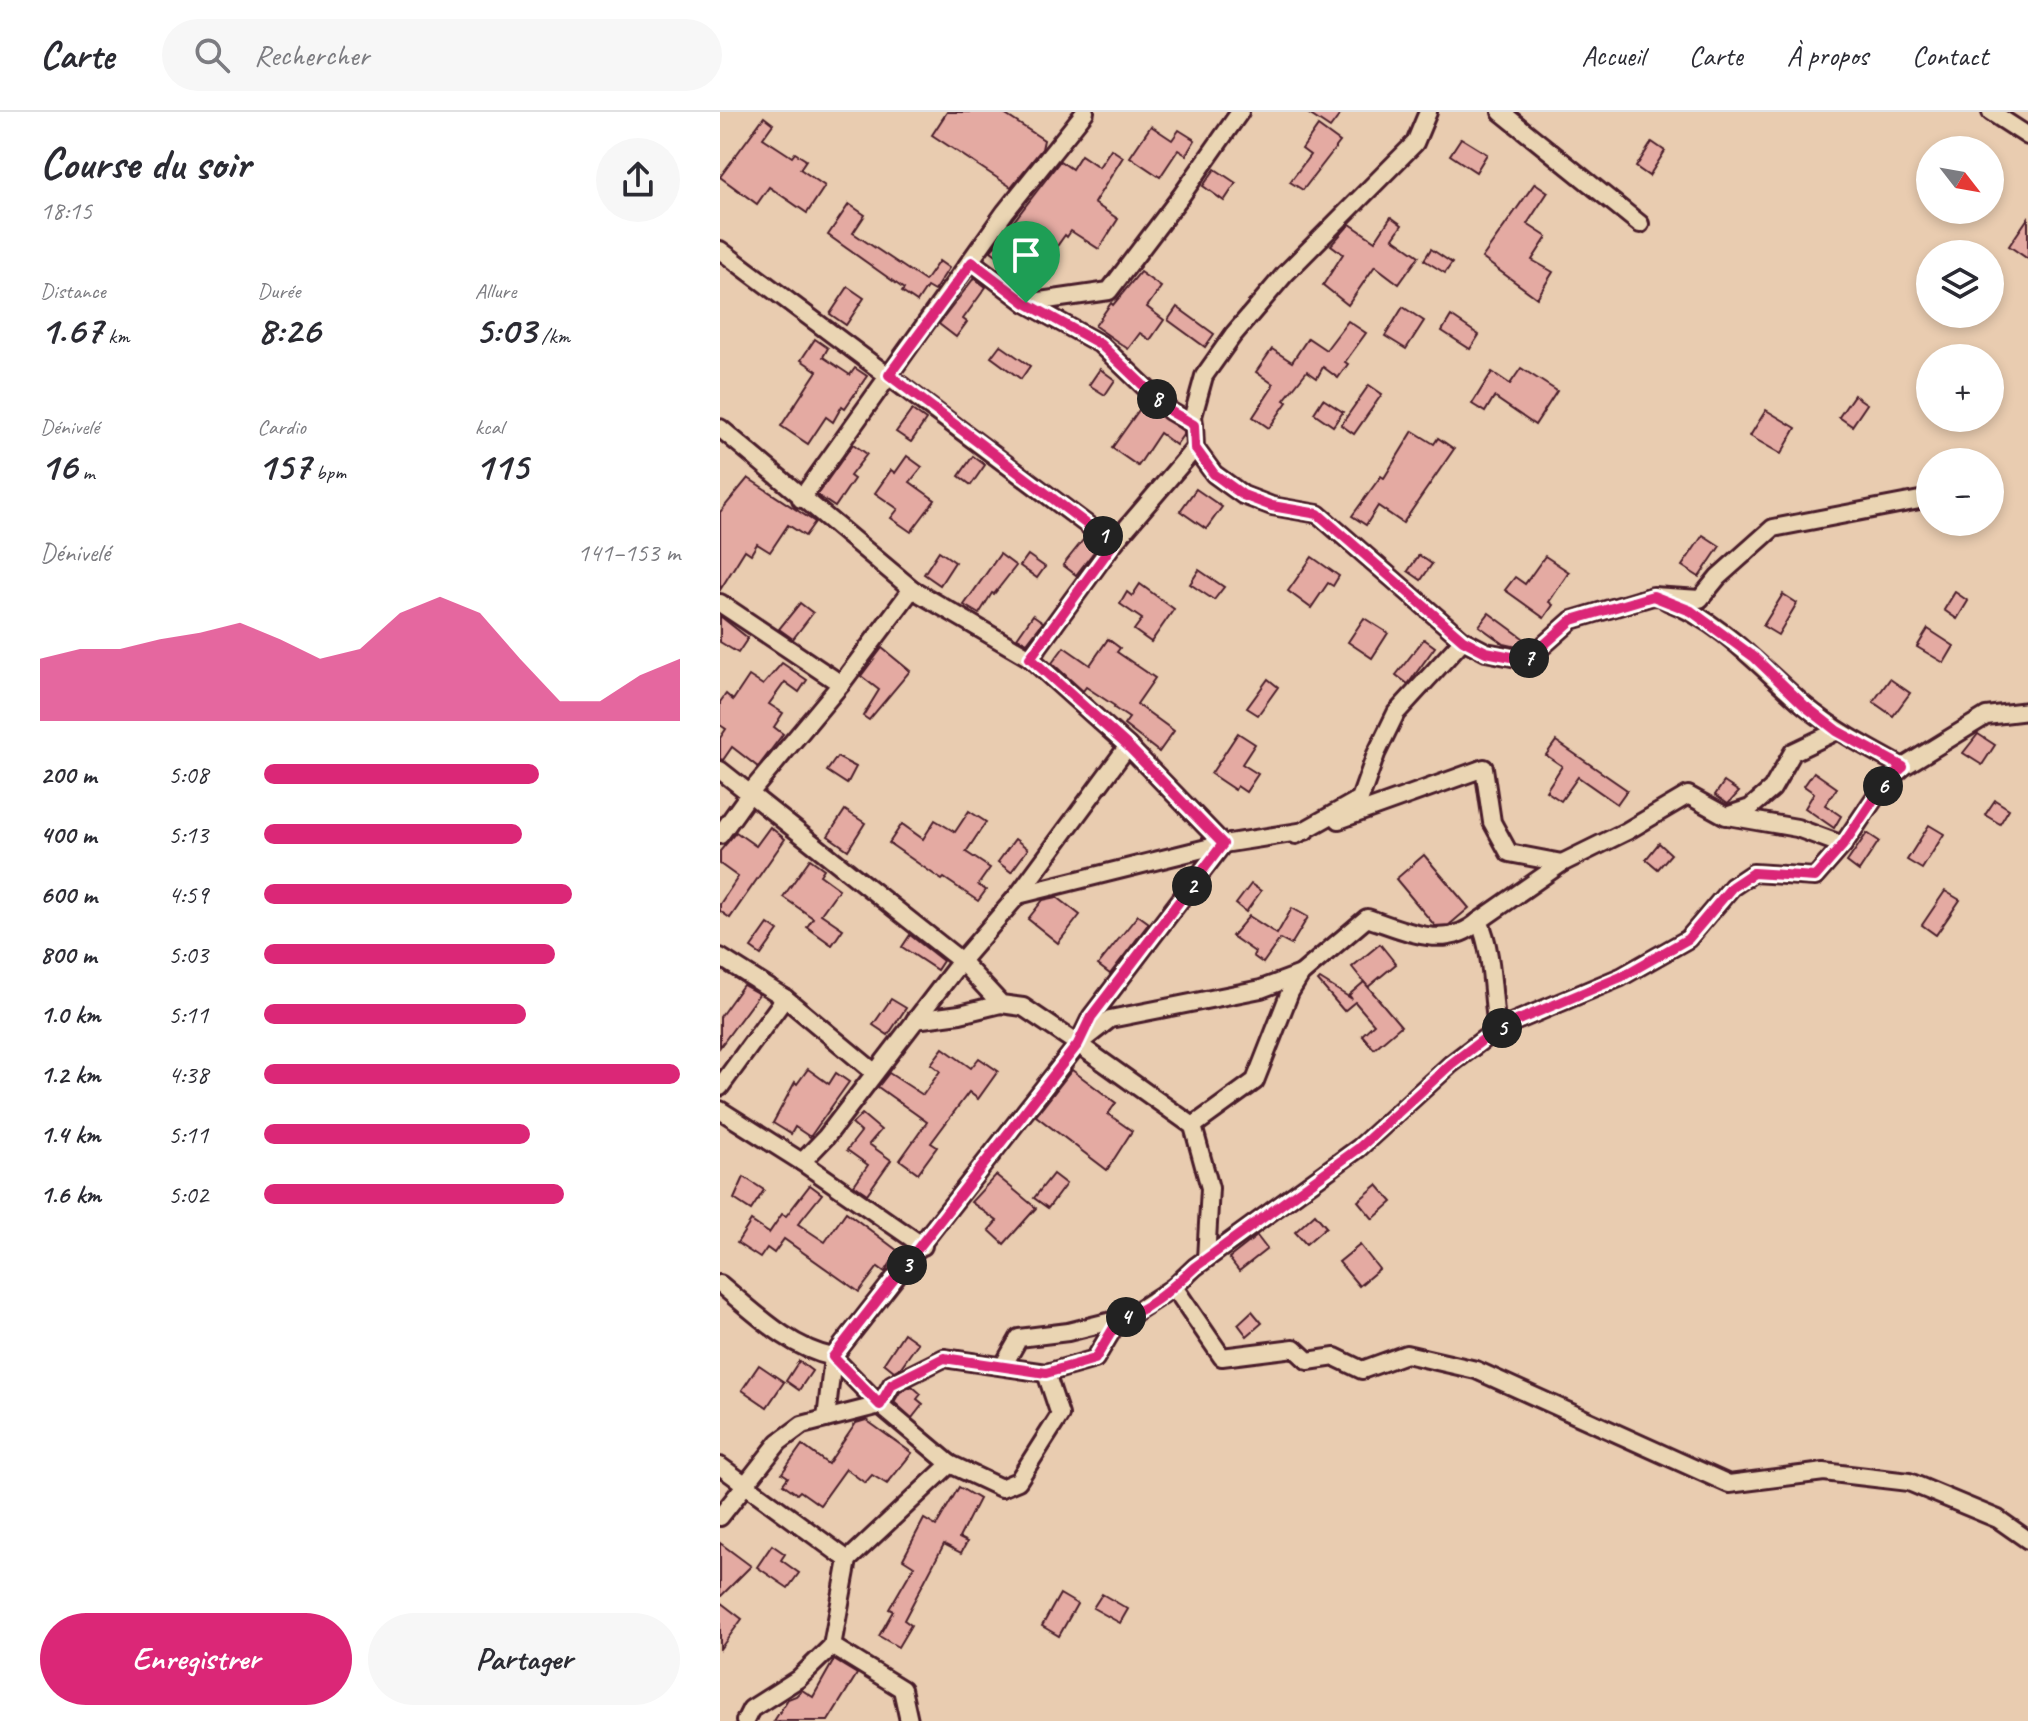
<!DOCTYPE html>
<html lang="fr">
<head>
<meta charset="utf-8">
<style>
	body { margin:0; font-family:Caveat,sans-serif; background:#f7f7f7; color:#2b2b33; height:100vh; display:flex; flex-direction:column; font-size:30px; white-space:nowrap }
	* { box-sizing:border-box; margin:0 }
	p { font-size:26px; color:#7c7c81 }
	.icon { flex:none; width:44px; height:44px; fill:none; stroke:currentColor; stroke-width:2; stroke-linecap:round; stroke-linejoin:round }
	.map { position:relative; flex:1; overflow:hidden }
	.drawer { display:flex; flex-direction:column; background:#fff; width:720px }
	.drawer>* { flex:none }
	.needle { width:52px; rotate:121deg }
	.controls { position:absolute; left:1196px; top:24px; display:grid; gap:16px }
	.controls a { display:grid; place-items:center; width:88px; height:88px; border-radius:50%; background:#fff; box-shadow:0 4px 12px #0003; font-size:40px }
	.pin { position:absolute; display:grid; place-items:center; width:68px; height:68px; color:#fff; margin:-82px -34px; border-radius:50% 50% 50% 0; rotate:-45deg; box-shadow:0 0 8px #0007 }
	.pin .icon { rotate:45deg }
	.km { position:absolute; width:40px; height:40px; margin:-20px; border-radius:50%; background:#222; color:#fff; font-size:22px; line-height:40px; text-align:center }
	.round { display:grid; place-items:center; flex:none; width:84px; height:84px; border-radius:42px; background:#f7f7f7 }
	.overview { display:flex; align-items:center; justify-content:space-between; height:136px; padding:0 40px }
	h1 { font-size:44px; font-weight:600; line-height:60px }
	.figures { display:grid; grid-template-columns:repeat(3,1fr); gap:12px; height:136px; padding:8px 40px }
	.figures div { display:grid; align-content:center }
	.figures b { font-size:40px; font-weight:600 }
	.figures small { font-size:22px; font-weight:400 }
	.figures p { font-size:22px }
	.chart { height:224px; padding:16px 40px }
	.chart p { display:flex; justify-content:space-between }
	.chart svg { width:100%; height:144px; margin-top:8px; fill:#db2777; opacity:.7 }
	.action { display:flex; gap:16px; margin-top:auto; padding:16px 40px }
	.action a { flex:1; height:92px; border-radius:48px; background:#db2777; color:#fff; font-size:32px; font-weight:600; line-height:92px; text-align:center }
	.action a+a { background:#f7f7f7; color:#2b2b33 }
	ul { padding:0 40px; list-style:none; font-size:26px }
	li { display:grid; grid-template-columns:128px 96px 1fr; align-items:center; height:60px }
	li i { height:20px; border-radius:10px; background:#db2777 }
	header { display:flex; align-items:center; gap:48px; box-sizing:border-box; height:112px; padding:0 40px; background:#fff; border-bottom:2px solid #e1e1e2 }
	header strong { font-size:38px }
	nav { display:flex; gap:44px; margin-inline-start:auto; font-size:28px }
	.search { width:560px; height:72px; background:#f7f7f7; display:flex; align-items:center; gap:20px; box-sizing:border-box; padding:0 28px; border-radius:44px; color:#7c7c81; font-size:30px }
	main { display:flex; flex:1; min-height:0 }
	.map>svg:first-child { display:block }
</style>
</head>
<body>
<header>
<strong>Carte</strong>
<div class="search"><svg class="icon" aria-label="search" viewBox="0 0 24 24"><circle cx="10" cy="10" r="6"/><path d="M15 15l6 6"/></svg>Rechercher</div>
<nav><a>Accueil</a><a>Carte</a><a>À propos</a><a>Contact</a></nav>
</header>
<main>
<section class="drawer">
<div class="overview"><div><h1>Course du soir</h1><p>18:15</p></div><a class="round"><svg class="icon" aria-label="share" viewBox="0 0 24 24"><path d="M12 15V3M7 8l5-5 5 5M5 13v7h14v-7"/></svg></a></div>
<div class="figures">
<div><p>Distance</p><b>1.67<small> km</small></b></div>
<div><p>Durée</p><b>8:26</b></div>
<div><p>Allure</p><b>5:03<small> /km</small></b></div>
</div>
<div class="figures">
<div><p>Dénivelé</p><b>16<small> m</small></b></div>
<div><p>Cardio</p><b>157<small> bpm</small></b></div>
<div><p>kcal</p><b>115</b></div>
</div>
<div class="chart"><p><span>Dénivelé</span>141–153 m</p>
<svg viewBox="0 0 160 44" preserveAspectRatio="none"><path d="M0 44V25L10 22L20 22L30 19L40 17L50 14L60 19L70 25L80 22L90 11L100 6L110 11L120 25L130 38L140 38L150 30L160 25V44z"/></svg>
</div>
<ul>
<li><b>200 m</b>5:08<i style="width:66%"></i></li>
<li><b>400 m</b>5:13<i style="width:62%"></i></li>
<li><b>600 m</b>4:59<i style="width:74%"></i></li>
<li><b>800 m</b>5:03<i style="width:70%"></i></li>
<li><b>1.0 km</b>5:11<i style="width:63%"></i></li>
<li><b>1.2 km</b>4:38<i style="width:100%"></i></li>
<li><b>1.4 km</b>5:11<i style="width:64%"></i></li>
<li><b>1.6 km</b>5:02<i style="width:72%"></i></li>
</ul>
<div class="action"><a>Enregistrer</a><a>Partager</a></div>
</section>
<div class="map">
<svg width="1308" height="1609" viewBox="0 0 1308 1609">
	<rect width="100%" height="100%" fill="#e9ccb0"/>
	<filter id="ink" filterUnits="userSpaceOnUse"><feTurbulence type="fractalNoise" baseFrequency=".0125" numOctaves="2"/><feDisplacementMap in="SourceGraphic" scale="16" xChannelSelector="R" yChannelSelector="G"/><feConvolveMatrix kernelMatrix="1 2 1 2 8 2 1 2 1" color-interpolation-filters="sRGB"/></filter>
	<g filter="url(#ink)">
		<g fill="#e4aaa2" stroke="#4a1f2b" stroke-width="2">
			<path d="M227,0H281L324,28L322,37L291,75L212,23Z"/>
			<path d="M586,0H622L610,16Z"/>
			<path d="M44,5L53,12L43,26L72,45L75,41L86,48L80,57L105,74L87,101L49,75L37,92L0,65Z"/>
			<path d="M431,14L452,28L459,18L475,28L466,43L458,38L440,65L410,45Z"/>
			<path d="M598,14L620,30L583,78L570,70L590,43L582,37Z"/>
			<path d="M741,26L767,42L756,60L730,43Z"/>
			<path d="M932,30L945,39L929,64L916,55Z"/>
			<path d="M391,37L403,45L374,91L398,107L379,137L351,119L347,125L345,123L320,158L314,154L307,165L271,139L340,49L352,57L361,43L379,55Z"/>
			<path d="M495,57L516,71L504,89L483,74Z"/>
			<path d="M815,71L828,80L807,112L827,125L812,148L833,160L817,186L762,146Z"/>
			<path d="M129,92L145,103L133,121L205,169L219,149L229,156L214,179L207,175L197,190L182,180L184,177L108,123Z"/>
			<path d="M671,105L682,113L673,126L699,144L679,172L655,154L628,193L603,173L623,142L611,133L630,112L655,129Z"/>
			<path d="M1308,106V147L1289,134Z"/>
			<path d="M711,137L732,151L725,161L704,148Z"/>
			<path d="M420,160L441,175L427,195L444,208L430,228L420,221L408,237L375,214L391,191L393,193Z"/>
			<path d="M254,166L266,175L243,207L247,210L236,225L219,212Z"/>
			<path d="M128,175L144,186L126,213L110,202Z"/>
			<path d="M457,195L494,222L485,235L448,208Z"/>
			<path d="M683,195L704,209L686,237L665,224Z"/>
			<path d="M731,204L759,223L750,237L722,219Z"/>
			<path d="M628,209L646,221L625,250L628,252L618,266L603,255L597,266L587,259L564,288L567,290L549,316L533,305L552,276L553,272L536,260L552,237L572,250L588,226L606,238Z"/>
			<path d="M95,227L108,236L103,245L130,263L135,256L147,264L125,296L122,294L113,310L106,305L88,332L61,314L97,259L81,248Z"/>
			<path d="M280,233L310,254L301,267L271,245Z"/>
			<path d="M801,256L837,279L815,313L774,285L765,300L752,292L772,260L790,272Z"/>
			<path d="M380,257L395,268L385,283L369,273Z"/>
			<path d="M649,273L662,282L634,322L621,313Z"/>
			<path d="M1134,283L1147,292L1132,314L1119,305Z"/>
			<path d="M603,287L623,300L613,314L594,301Z"/>
			<path d="M424,291L463,319V323L456,333L440,321L418,354L392,336Z"/>
			<path d="M192,298L206,308L191,330L176,320Z"/>
			<path d="M1046,298L1076,316L1061,342L1030,324Z"/>
			<path d="M693,319L714,332L718,326L734,337L683,411L658,394L646,413L632,404L661,364L664,366Z"/>
			<path d="M133,332L147,342L130,364L134,367L115,395L97,383Z"/>
			<path d="M187,344L202,355L190,370L215,388L191,420L171,406L178,397L155,381L171,358L175,361Z"/>
			<path d="M253,344L265,353L251,373L239,364Z"/>
			<path d="M28,366L95,410L85,424L68,413L50,440L37,432L31,442L25,438L0,478V400Z"/>
			<path d="M476,377L502,395L486,417L460,399Z"/>
			<path d="M983,423L1000,434L979,465L962,454Z"/>
			<path d="M363,428L376,437L356,463L343,453Z"/>
			<path d="M219,439L235,450L220,473L204,462Z"/>
			<path d="M280,442L296,454L274,482L272,481L259,502L244,493Z"/>
			<path d="M308,443L325,455L317,466L300,454Z"/>
			<path d="M699,443L712,452L701,468L688,459Z"/>
			<path d="M825,444L849,460L829,490L833,493L824,506L785,478L795,465L805,472Z"/>
			<path d="M592,445L619,464L613,474L608,471L591,496L568,479Z"/>
			<path d="M479,458L504,475L494,488L470,472Z"/>
			<path d="M420,472L454,497L431,530L414,518L422,507L400,492L407,480L412,484Z"/>
			<path d="M1235,480L1248,489L1237,507L1224,498Z"/>
			<path d="M1063,482L1077,491L1058,523L1043,514Z"/>
			<path d="M80,491L93,501L73,527L59,517Z"/>
			<path d="M769,501L807,529L802,536L784,532L759,514Z"/>
			<path d="M313,503L323,510L307,531L297,526Z"/>
			<path d="M0,504L28,526L18,541L0,530Z"/>
			<path d="M644,506L668,521L652,546L628,530Z"/>
			<path d="M1208,517L1234,534L1224,551L1197,535Z"/>
			<path d="M388,527L400,536L397,540L435,566L417,592L454,619L439,640L404,613L409,606L394,596L395,594L366,575L363,579L332,551L344,535L370,553Z"/>
			<path d="M704,527L715,535L688,572L676,563Z"/>
			<path d="M162,536L190,559L149,608L143,604L159,578L141,564Z"/>
			<path d="M62,551L87,568L79,580L65,570L49,592L63,601L54,615L63,622L38,655L12,635L3,648L0,647V626L6,617L0,613V590L6,582L13,588L29,564L43,573Z"/>
			<path d="M548,567L558,575L538,603L527,596Z"/>
			<path d="M1170,567L1190,581L1173,604L1153,590Z"/>
			<path d="M518,621L535,632L522,652L538,662L526,680L517,674L515,678L491,662Z"/>
			<path d="M1258,622L1275,633L1262,653L1243,641Z"/>
			<path d="M836,629L907,678L897,692L858,665L841,689L826,679L842,654L826,643Z"/>
			<path d="M117,645L136,655L127,672L107,659Z"/>
			<path d="M1094,660L1117,676L1105,693L1121,704L1114,716L1085,696L1094,681L1084,674Z"/>
			<path d="M1004,670L1019,680L1008,692L995,683Z"/>
			<path d="M1275,688L1289,697L1280,712L1265,703Z"/>
			<path d="M125,698L145,711L128,738L108,724Z"/>
			<path d="M249,699L266,710L246,740L270,756L258,773L266,778L258,789L224,766L222,768L169,731L182,712L203,727L215,708L235,720Z"/>
			<path d="M1209,713L1224,722L1202,757L1187,748Z"/>
			<path d="M50,715L65,727L10,806L0,799V792L18,765L0,752V739L16,720L36,734Z"/>
			<path d="M1147,721L1159,729L1139,759L1127,750Z"/>
			<path d="M295,727L308,737L291,760L278,750Z"/>
			<path d="M939,731L951,742L938,757L926,747Z"/>
			<path d="M704,743L749,796L729,813L715,814L676,767Z"/>
			<path d="M90,747L104,757L100,763L119,777L101,802L123,817L112,833L87,815L93,806L63,785Z"/>
			<path d="M531,772L541,779L526,800L516,792Z"/>
			<path d="M1225,779L1240,788L1216,823L1202,813Z"/>
			<path d="M337,785L360,803L338,831L308,807L323,788Z"/>
			<path d="M572,796L588,805L571,833L560,827L543,851L533,844L535,840L512,824L529,804L557,822Z"/>
			<path d="M418,803L429,811L390,862L378,853Z"/>
			<path d="M48,812L58,819L41,843L31,836Z"/>
			<path d="M190,823L223,849L217,858L182,835Z"/>
			<path d="M660,832L676,852L648,875L632,855Z"/>
			<path d="M600,867L632,887L629,883L644,870L681,914L654,937L642,923L654,912L635,890L624,899L598,869Z"/>
			<path d="M23,873L39,882L0,935V905Z"/>
			<path d="M171,887L186,896L168,923L153,913Z"/>
			<path d="M223,936L251,956L259,946L278,959L258,987L249,980L211,1031L217,1035L198,1061L180,1048L207,1010L158,975L169,961L203,983L220,959L211,952Z"/>
			<path d="M88,957L109,972L116,961L129,970L90,1025L75,1015L71,1022L53,1011L75,970L77,972Z"/>
			<path d="M352,958L396,991L388,1002L412,1019L387,1058L316,1004Z"/>
			<path d="M142,1002L161,1018L149,1032L171,1048L147,1082L134,1073L148,1053L127,1038L141,1020L132,1012Z"/>
			<path d="M333,1062L346,1072L328,1096L314,1086Z"/>
			<path d="M276,1063L316,1096L284,1132L269,1118L277,1109L251,1090Z"/>
			<path d="M24,1065L44,1078L31,1098L14,1087Z"/>
			<path d="M90,1073L102,1082L78,1112L105,1130L126,1100L178,1139L165,1160L158,1155L139,1180L64,1127L54,1141L47,1136L40,1146L17,1131L31,1109L49,1121L62,1102L66,1104Z"/>
			<path d="M657,1073L672,1090L653,1107L638,1089Z"/>
			<path d="M595,1102L606,1115L586,1132L575,1120Z"/>
			<path d="M537,1124L547,1137L519,1159L509,1146Z"/>
			<path d="M640,1133L659,1157L639,1174L619,1150Z"/>
			<path d="M532,1199L542,1211L527,1224L518,1212Z"/>
			<path d="M184,1221L198,1231L181,1255L174,1259L164,1251Z"/>
			<path d="M79,1249L92,1259L79,1278L66,1269Z"/>
			<path d="M39,1253L64,1270L47,1295L22,1278Z"/>
			<path d="M192,1274L201,1282L197,1287L203,1292L192,1306L174,1290L180,1280Z"/>
			<path d="M146,1308L192,1341L167,1372L152,1363L145,1371L126,1357L100,1393L80,1379L77,1382L63,1372L68,1365L62,1361L82,1333L108,1352L136,1311Z"/>
			<path d="M239,1375L259,1387L239,1426L247,1430L241,1441L224,1432L184,1508L191,1513L178,1535L159,1524L173,1499L169,1497L194,1454L183,1447L204,1407L216,1414Z"/>
			<path d="M0,1431L31,1454L0,1485Z"/>
			<path d="M52,1433L65,1442L61,1448L79,1461L68,1476L37,1455Z"/>
			<path d="M340,1482L357,1492L339,1524L322,1514Z"/>
			<path d="M382,1482L408,1497L400,1511L373,1496Z"/>
			<path d="M0,1490L22,1507L0,1537Z"/>
			<path d="M114,1548L137,1562L108,1609H54L68,1587L76,1584L82,1578L93,1585Z"/>
		</g>
		<g fill="none" stroke-linecap="round" stroke-linejoin="round">
			<g stroke="#4a1f2b" stroke-width="22">
				<g id="minor">
					<path d="M708,0L695,31L565,162L513,223L484,264L473,304L474,313L475,336L494,362L523,383L552,394L598,402L743,528"/>
					<path d="M781,0L920,112"/>
					<path d="M1271,0L1308,24"/>
					<path d="M0,138L393,432"/>
					<path d="M252,150L306,191L389,179L461,84L520,0"/>
					<path d="M306,191L380,232L450,299L474,313"/>
					<path d="M0,316L192,477L310,546L408,634L503,732L371,905L358,932"/>
					<path d="M81,387L285,100L365,0"/>
					<path d="M947,489C1002,510 1040,555 1084,593C1114,618 1148,636 1183,655L1266,604L1308,599"/>
					<path d="M0,491L121,572"/>
					<path d="M310,546L393,432L475,336"/>
					<path d="M1117,619L1073,640L1052,677L1030,696L1006,704L968,683L907,719L842,751L759,809C773,839 772,884 777,917L731,952L639,1036L475,1155L454,1175L502,1245L574,1236L588,1249L615,1245L642,1258L686,1242L756,1258L1009,1372L1104,1360L1189,1370L1278,1407L1308,1428"/>
					<path d="M0,658L241,849L281,892L303,895L358,932L390,907L541,877L581,862"/>
					<path d="M1008,704L1077,716L1123,733"/>
					<path d="M619,708L764,656L772,710L789,741L842,751"/>
					<path d="M0,723L30,681L121,572L192,477"/>
					<path d="M576,723L640,687L656,642L676,601L743,528L766,540L807,548L852,508L933,484L980,487L998,465L1053,416L1210,386"/>
					<path d="M298,783L503,732L585,719"/>
					<path d="M0,845L65,886L154,960"/>
					<path d="M195,908L240,902L281,892"/>
					<path d="M777,917L901,865L968,827L1012,775L1033,761L1095,765L1123,733L1164,672L1183,655"/>
					<path d="M0,975L65,886"/>
					<path d="M0,998L82,1050L203,1134"/>
					<path d="M473,1014L535,969L570,880L581,862L647,806C685,818 725,840 759,809"/>
					<path d="M82,1050L106,1025L241,849L298,783L408,634"/>
					<path d="M0,1172C34,1200 69,1236 113,1245L358,932L473,1014L490,1076L486,1147"/>
					<path d="M283,1254L299,1226L348,1220L408,1205L454,1175"/>
					<path d="M106,1307L113,1245L160,1293L172,1272L224,1246L326,1261L375,1247L399,1207"/>
					<path d="M0,1354L128,1448"/>
					<path d="M0,1405L59,1330L82,1313L160,1293L230,1352"/>
					<path d="M112,1534L182,1577L189,1609"/>
					<path d="M25,1609L31,1597L78,1567L112,1534L128,1448L230,1352L281,1376L298,1369L340,1303L326,1261"/>
				</g>
			</g>
			<use href="#minor" stroke="#ead5b3" stroke-width="16"/>
		</g>
	</g>
	<g fill="none" stroke-linecap="round" stroke-linejoin="round" filter="url(#ink)">
		<g stroke="#fff" stroke-width="16">
			<path id="route" d="M252,150L306,191L380,232L450,299L474,313L475,336L494,362L523,383L552,394L598,402L743,528L766,540L807,548L852,508L933,484L971,499L1034,545L1085,594L1117,619L1183,655L1164,672L1123,733L1095,765L1033,761L1012,775L968,827L901,865L777,917L731,952L639,1036L475,1155C454,1174 427,1200 399,1207L375,1247L326,1261L224,1246L172,1272L160,1293L113,1245L358,932L371,905L503,732L408,634L310,546L393,432L169,263Z"/>
		</g>
		<use href="#route" stroke="#db2777" stroke-width="10"/>
	</g>
</svg>
<div class="controls">
<a><svg class="needle" viewBox="-14 -14 28 28"><path d="M0-13l5 13h-10z" fill="#e53935"/><path d="M0 13l5-13h-10z" fill="#7c7c81"/></svg></a>
<a><svg class="icon" aria-label="layers" viewBox="0 0 24 24"><path d="M12 4l9 5-9 5-9-5zM3 14l9 5 9-5"/></svg></a>
<a>+</a>
<a>−</a>
</div>
<div class="pin" style="left:306px;top:191px;background:#1e9e55"><svg class="icon" aria-label="arrive" viewBox="0 0 24 24"><path d="M6 21V4h12l-3 4 3 4H6"/></svg></div>
<b class="km" style="left:383px;top:424px">1</b>
<b class="km" style="left:472px;top:774px">2</b>
<b class="km" style="left:187px;top:1153px">3</b>
<b class="km" style="left:406px;top:1205px">4</b>
<b class="km" style="left:782px;top:916px">5</b>
<b class="km" style="left:1163px;top:674px">6</b>
<b class="km" style="left:809px;top:546px">7</b>
<b class="km" style="left:437px;top:287px">8</b>
</div>
</main>
</body>
</html>
